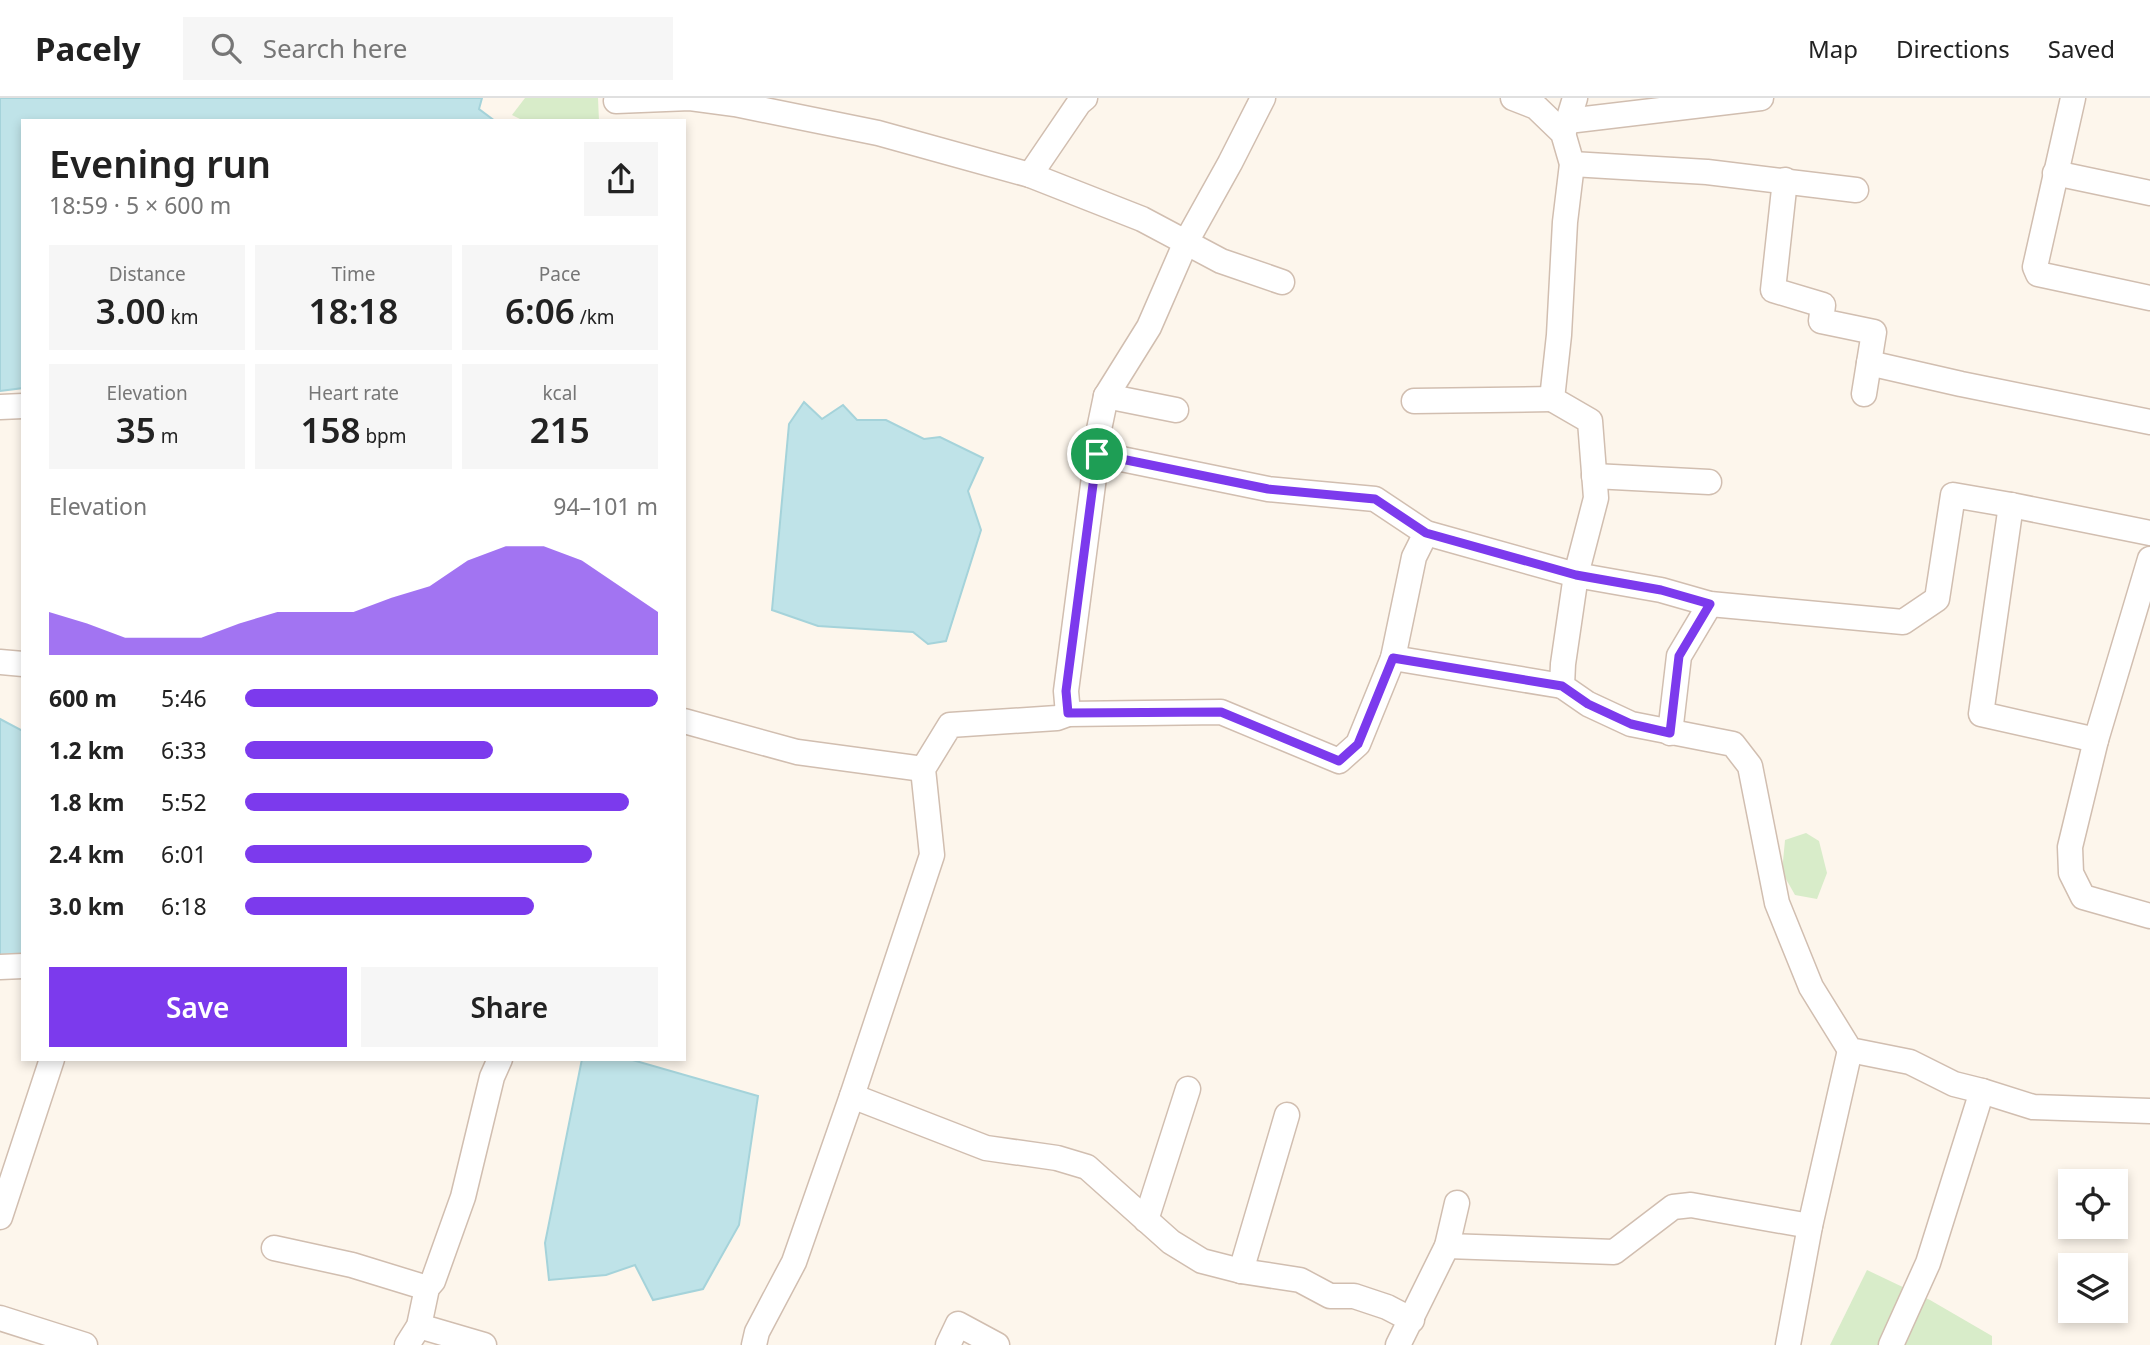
<!DOCTYPE html>
<html lang="en">
<head>
<meta charset="utf-8">
<style>
	body { margin:0; font-family:"Noto Sans",sans-serif; background:#f6f6f6; color:#222; height:100vh; display:flex; flex-direction:column; font-size:26px; white-space:nowrap }
	* { box-sizing:border-box; margin:0 }
	p { font-size:23px; color:#767676 }
	.icon { flex:none; width:38px; height:38px; fill:none; stroke:currentColor; stroke-width:2; stroke-linecap:round; stroke-linejoin:round }
	.map { position:relative; flex:1; overflow:hidden }
	.details { position:absolute; left:21px; top:21px; width:665px; height:942px; display:flex; flex-direction:column; background:#fff; border-radius:0px; box-shadow:0 4px 10px #0003 }
	.details>* { flex:none }
	.fabs { position:absolute; left:2058px; top:1071px; display:grid; gap:14px }
	.fabs a { display:grid; place-items:center; width:70px; height:70px; border-radius:0px; background:#fff; box-shadow:0 4px 10px #0003; font-size:35px }
	.pin { position:absolute; display:grid; place-items:center; width:60px; height:60px; color:#fff; margin:-30px; border:4px solid #fff; border-radius:50%; box-shadow:0 2px 7px #0007 }
	.round { display:grid; place-items:center; flex:none; width:74px; height:74px; border-radius:0px; background:#f6f6f6 }
	.head { display:flex; align-items:center; justify-content:space-between; height:119px; padding:0 28px }
	h1 { font-size:38px; font-weight:600; line-height:52px }
	.metrics { display:grid; grid-template-columns:repeat(3,1fr); gap:10px; height:119px; padding:7px 28px }
	.metrics div { display:grid; align-content:center; border-radius:0px; background:#f6f6f6; text-align:center }
	.metrics b { font-size:35px; font-weight:600 }
	.metrics small { font-size:19px; font-weight:400 }
	.metrics p { font-size:19px }
	.chart { height:196px; padding:14px 28px }
	.chart p { display:flex; justify-content:space-between }
	.chart svg { width:100%; height:126px; margin-top:7px; fill:#7c3aed; opacity:.7 }
	.button { display:flex; gap:14px; margin-top:auto; padding:14px 28px }
	.button a { flex:1; height:80px; border-radius:0px; background:#7c3aed; color:#fff; font-size:28px; font-weight:600; line-height:80px; text-align:center }
	.button a+a { background:#f6f6f6; color:#222 }
	ul { padding:0 28px; list-style:none; font-size:23px }
	li { display:grid; grid-template-columns:112px 84px 1fr; align-items:center; height:52px }
	li i { height:18px; border-radius:9px; background:#7c3aed }
	header { display:flex; align-items:center; gap:42px; box-sizing:border-box; height:98px; padding:0 35px; background:#fff; border-bottom:2px solid #e0e0e0 }
	header strong { font-size:33px }
	nav { display:flex; gap:38px; margin-inline-start:auto; font-size:24px }
	.search { width:490px; height:63px; background:#f6f6f6; display:flex; align-items:center; gap:18px; box-sizing:border-box; padding:0 24px; border-radius:0px; color:#767676; font-size:26px }
	.map>svg:first-child { display:block }
</style>
</head>
<body>
<header>
<strong>Pacely</strong>
<div class="search"><svg class="icon" aria-label="search" viewBox="0 0 24 24"><circle cx="10" cy="10" r="6"/><path d="M15 15l6 6"/></svg>Search here</div>
<nav><a>Map</a><a>Directions</a><a>Saved</a></nav>
</header>
<div class="map">
<svg width="2150" height="1247" viewBox="0 0 2150 1247">
	<rect width="100%" height="100%" fill="#fdf6ec"/>
	<g fill="#d8ecc9">
		<path d="M525,0H598L599,23H524L512,17Z"/>
		<path d="M1806,735L1819,743L1827,775L1817,801L1795,797L1782,774L1785,742Z"/>
		<path d="M1867,1172L1930,1202L1992,1238V1247H1830Z"/>
	</g>
	<g fill="#bfe3e8" stroke="#a5d3da" stroke-width="2">
		<path d="M0,0H482L479,11L495,23H23V290L0,293Z"/>
		<path d="M804,304L822,321L843,307L857,322H886L924,341L940,339L983,360L968,393L981,432L946,543L928,546L913,534L818,528L772,512L789,326Z"/>
		<path d="M0,621L23,633V872L0,870Z"/>
		<path d="M582,961H629L758,998L739,1127L703,1191L653,1202L635,1167L606,1177L549,1182L545,1145Z"/>
	</g>
	<g fill="none" stroke-linecap="round" stroke-linejoin="round">
		<g stroke="#d1beb0" stroke-width="27">
			<g id="minor">
				<path d="M1513,0L1536,9L1563,35L1572,66L1565,124L1559,237L1552,301L1590,323L1596,400L1576,477L1563,566L1562,588L1588,606L1631,626L1733,646L1750,668L1777,805L1811,889L1850,952L1910,964L1954,986L1982,993L2033,1009L2150,1013"/>
				<path d="M2073,0L2035,169L2038,176L2150,200"/>
				<path d="M616,3L690,0L735,6L878,35L1030,77L1142,121L1221,163L1282,184"/>
				<path d="M1568,23L1575,0"/>
				<path d="M1563,35L1568,23L1761,0"/>
				<path d="M1572,66L1707,74L1856,92"/>
				<path d="M2055,75L2150,95"/>
				<path d="M1030,77L1079,5L1085,0"/>
				<path d="M1785,82L1773,192L1823,207L1821,223L1874,234L1864,296"/>
				<path d="M1869,265L1961,286L2150,324"/>
				<path d="M1106,298L1176,312"/>
				<path d="M1414,303L1552,301"/>
				<path d="M0,309L23,308"/>
				<path d="M1097,356L1268,391L1375,401L1426,435L1576,477L1661,492L1710,506L1903,524L1937,501L1953,397L2011,407L2150,435"/>
				<path d="M1594,378L1709,384"/>
				<path d="M2011,407L1981,616L2096,642"/>
				<path d="M2150,461L2096,642L2070,749L2071,775L2083,799L2150,818"/>
				<path d="M1393,560L1562,588"/>
				<path d="M0,564L23,566"/>
				<path d="M1068,616L1066,593L1097,356V341L1106,298L1149,229L1186,144L1230,65L1263,0"/>
				<path d="M684,623L797,654L923,671"/>
				<path d="M1670,635L1679,558L1710,506"/>
				<path d="M0,869L23,868"/>
				<path d="M852,998L986,1050L1057,1060L1087,1069L1171,1144L1202,1163L1241,1173L1300,1182L1330,1198H1354L1387,1209L1412,1222"/>
				<path d="M0,1119L52,961"/>
				<path d="M1146,1122L1188,991"/>
				<path d="M1447,1148L1614,1154L1673,1109L1691,1107L1810,1128"/>
				<path d="M274,1150L352,1167L427,1190"/>
				<path d="M1241,1173L1287,1017"/>
				<path d="M0,1220L85,1247"/>
				<path d="M419,1228L484,1247"/>
				<path d="M407,1247L419,1228L427,1190L433,1183L463,1099L492,979L500,961"/>
				<path d="M754,1247L757,1234L794,1164L852,998L932,757L923,671L950,627L1057,620L1068,616L1221,614L1339,663L1358,646L1393,560L1414,459L1426,435"/>
				<path d="M948,1247L958,1226L997,1247"/>
				<path d="M1398,1247L1447,1148L1457,1105"/>
				<path d="M1788,1247L1810,1128L1850,952"/>
				<path d="M1891,1247L1928,1165L1982,993"/>
			</g>
		</g>
		<use href="#minor" stroke="#fff" stroke-width="24"/>
	</g>
	<g fill="none" stroke-linecap="round" stroke-linejoin="round">
		<g stroke="#fff" stroke-width="14">
			<path id="route" d="M1097,356L1268,391L1375,401L1426,435L1576,477L1661,492L1710,506L1679,558L1670,635L1631,626L1588,606L1562,588L1393,560L1358,646L1339,663L1221,614L1068,615L1066,593Z"/>
		</g>
		<use href="#route" stroke="#7c3aed" stroke-width="9"/>
	</g>
</svg>
<div class="fabs">
<a><svg class="icon" aria-label="locate" viewBox="0 0 24 24"><circle cx="12" cy="12" r="6"/><path d="M12 2v4M12 18v4M2 12h4M18 12h4"/></svg></a>
<a><svg class="icon" aria-label="layers" viewBox="0 0 24 24"><path d="M12 4l9 5-9 5-9-5zM3 14l9 5 9-5"/></svg></a>
</div>
<div class="pin" style="left:1097px;top:356px;background:#1e9e55"><svg class="icon" aria-label="arrive" viewBox="0 0 24 24"><path d="M6 21V4h12l-3 4 3 4H6"/></svg></div>
<section class="details">
<div class="head"><div><h1>Evening run</h1><p>18:59 · 5 × 600 m</p></div><a class="round"><svg class="icon" aria-label="share" viewBox="0 0 24 24"><path d="M12 15V3M7 8l5-5 5 5M5 13v7h14v-7"/></svg></a></div>
<div class="metrics">
<div><p>Distance</p><b>3.00<small> km</small></b></div>
<div><p>Time</p><b>18:18</b></div>
<div><p>Pace</p><b>6:06<small> /km</small></b></div>
</div>
<div class="metrics">
<div><p>Elevation</p><b>35<small> m</small></b></div>
<div><p>Heart rate</p><b>158<small> bpm</small></b></div>
<div><p>kcal</p><b>215</b></div>
</div>
<div class="chart"><p><span>Elevation</span>94–101 m</p>
<svg viewBox="0 0 160 44" preserveAspectRatio="none"><path d="M0 44V29L10 33L20 38L30 38L40 38L50 33L60 29L70 29L80 29L90 24L100 20L110 11L120 6L130 6L140 11L150 20L160 29V44z"/></svg>
</div>
<ul>
<li><b>600 m</b>5:46<i style="width:100%"></i></li>
<li><b>1.2 km</b>6:33<i style="width:60%"></i></li>
<li><b>1.8 km</b>5:52<i style="width:93%"></i></li>
<li><b>2.4 km</b>6:01<i style="width:84%"></i></li>
<li><b>3.0 km</b>6:18<i style="width:70%"></i></li>
</ul>
<div class="button"><a>Save</a><a>Share</a></div>
</section>
</div>
</body>
</html>
